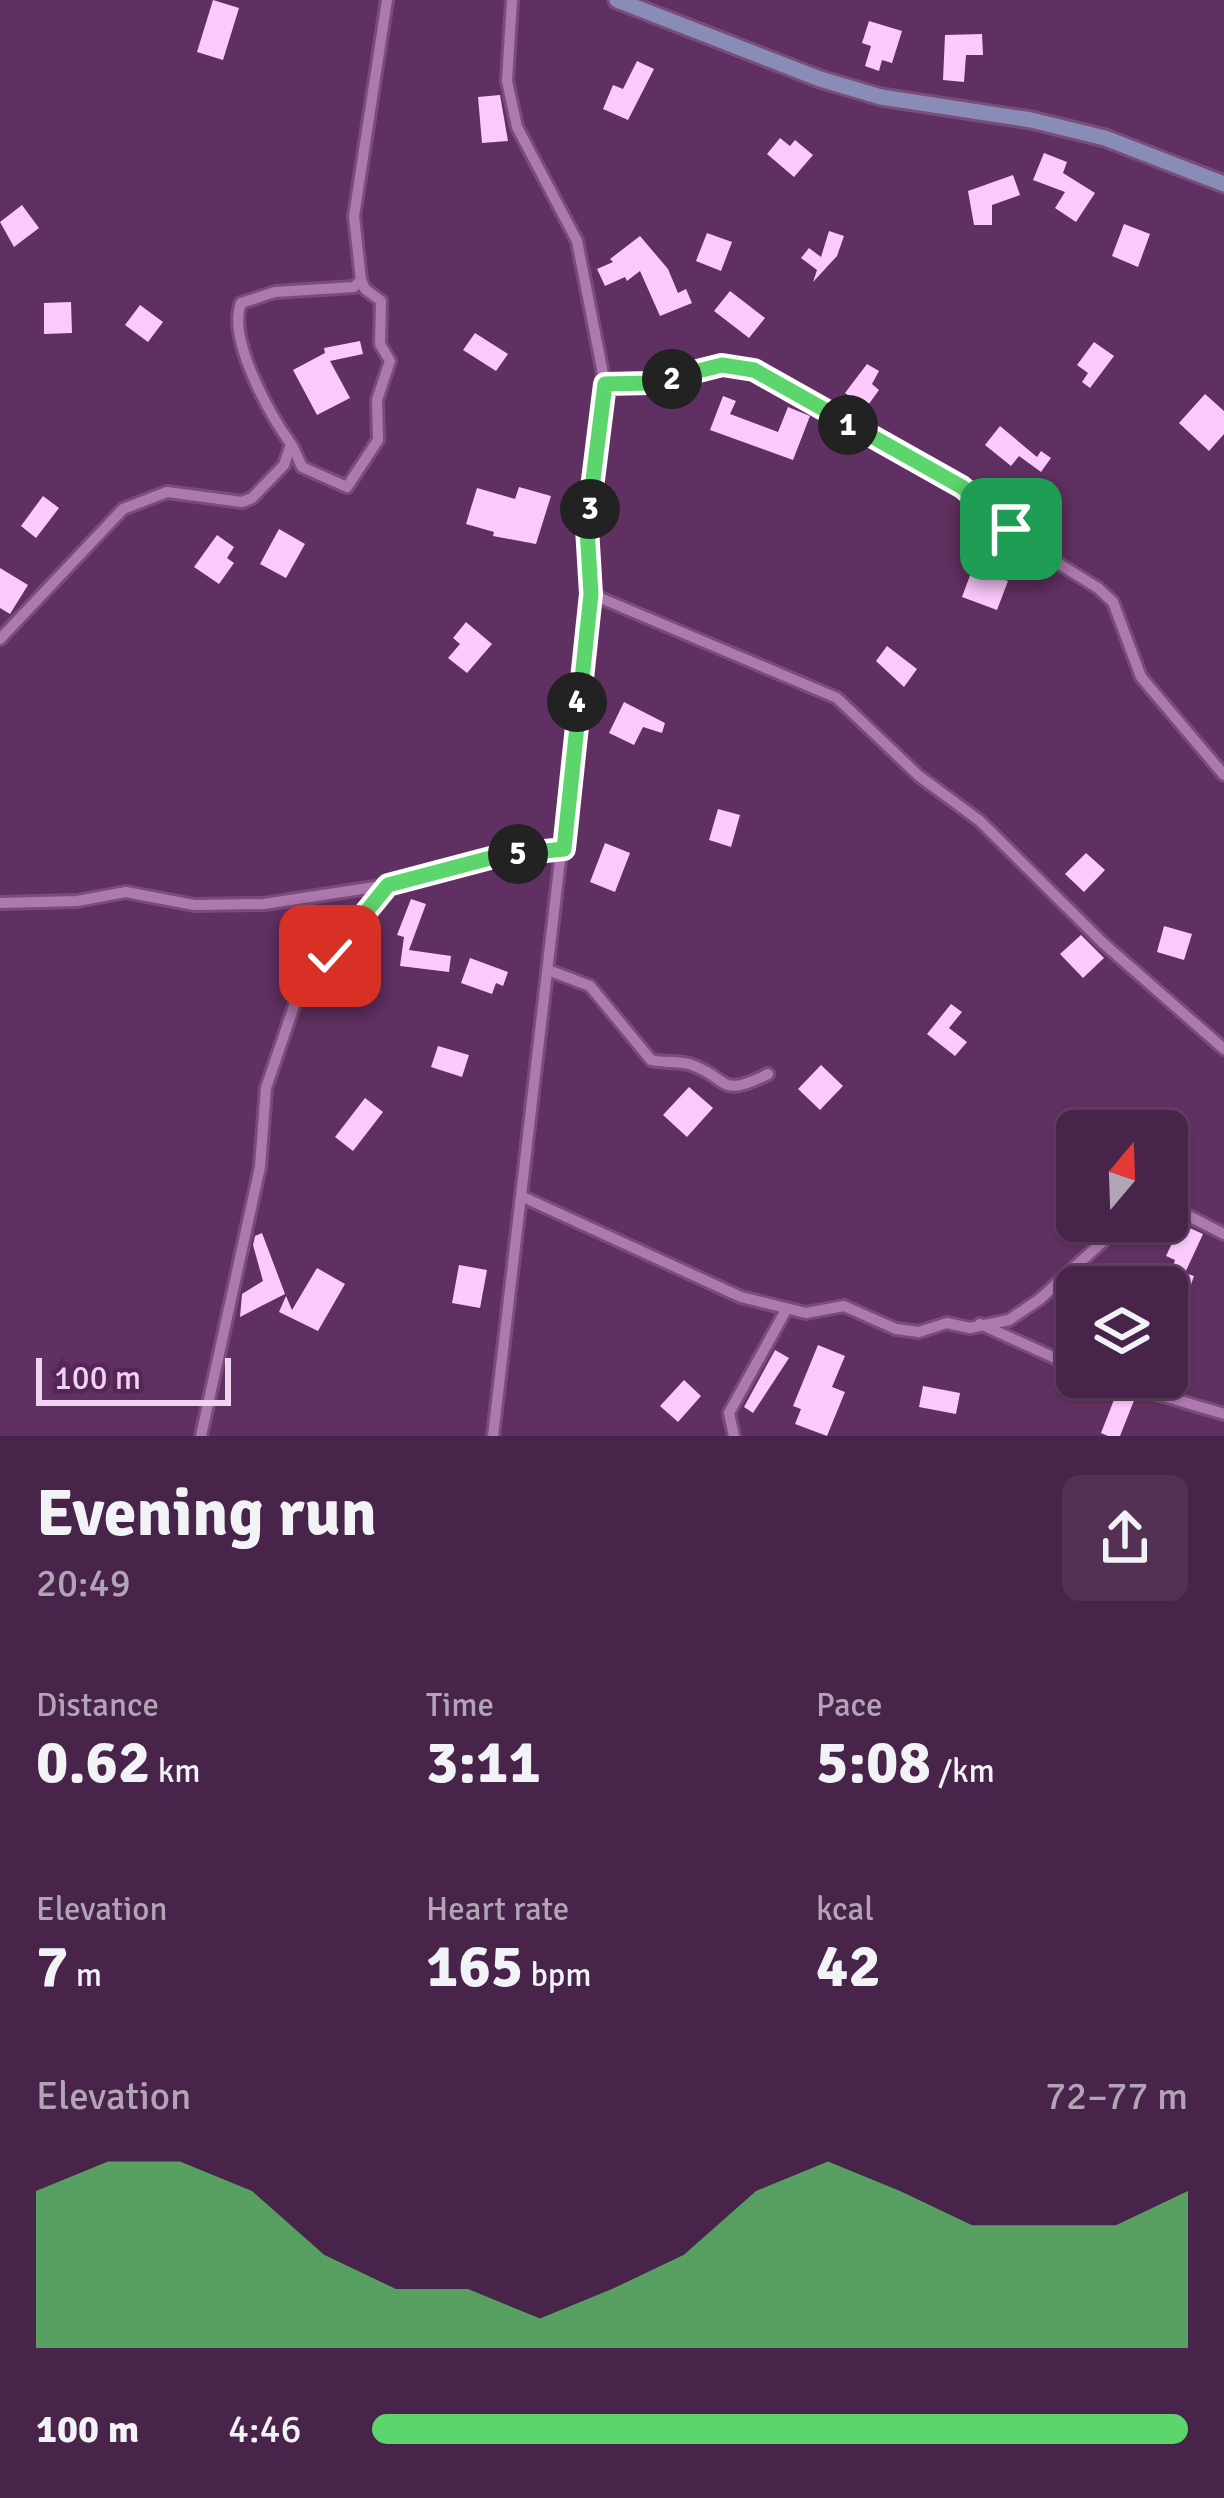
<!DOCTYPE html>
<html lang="en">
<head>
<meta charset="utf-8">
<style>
	body { margin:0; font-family:Signika,sans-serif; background:#533054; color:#f1f3f6; height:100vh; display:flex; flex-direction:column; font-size:45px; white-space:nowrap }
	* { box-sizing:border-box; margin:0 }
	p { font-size:39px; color:#b1a4b5 }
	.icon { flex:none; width:66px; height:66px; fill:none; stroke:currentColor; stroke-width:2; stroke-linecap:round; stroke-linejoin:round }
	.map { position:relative; height:1436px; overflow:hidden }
	.panel { display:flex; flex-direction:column; background:#49244a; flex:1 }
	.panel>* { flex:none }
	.needle { width:78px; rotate:19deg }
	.controls { position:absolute; left:1056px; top:1110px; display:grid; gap:24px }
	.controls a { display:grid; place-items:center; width:132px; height:132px; border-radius:18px; background:#49244a; box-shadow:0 3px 9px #0004,0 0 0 3px #614162; font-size:60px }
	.scale { position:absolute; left:36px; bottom:30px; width:195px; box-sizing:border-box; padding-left:12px; border:6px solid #f0d3f0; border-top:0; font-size:33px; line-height:42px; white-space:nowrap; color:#f0d3f0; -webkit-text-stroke:9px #552557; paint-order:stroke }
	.pin { position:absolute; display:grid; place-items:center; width:102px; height:102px; color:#fff; margin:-51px; border-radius:24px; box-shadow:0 6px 18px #0006 }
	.km { position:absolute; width:60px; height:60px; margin:-30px; border-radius:50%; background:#222; color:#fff; font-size:33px; line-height:60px; text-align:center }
	.round { display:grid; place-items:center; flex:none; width:126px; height:126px; border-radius:18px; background:#533054 }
	.summary { display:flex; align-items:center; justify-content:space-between; height:204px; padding:0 36px }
	h1 { font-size:66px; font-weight:800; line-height:90px }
	.metrics { display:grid; grid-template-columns:repeat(3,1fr); gap:18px; height:204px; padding:12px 36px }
	.metrics div { display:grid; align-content:center }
	.metrics b { font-size:60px; font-weight:800 }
	.metrics small { font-size:33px; font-weight:400 }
	.metrics p { font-size:33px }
	.chart { height:336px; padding:24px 36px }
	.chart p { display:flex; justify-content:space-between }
	.chart svg { width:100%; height:216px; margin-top:12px; fill:#5dd56d; opacity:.7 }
	ul { padding:0 36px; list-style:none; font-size:39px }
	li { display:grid; grid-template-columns:192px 144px 1fr; align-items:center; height:90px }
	li i { height:30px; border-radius:15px; background:#5dd56d }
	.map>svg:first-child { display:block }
</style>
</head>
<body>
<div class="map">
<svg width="1224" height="1436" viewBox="0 0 1224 1436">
	<rect width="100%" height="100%" fill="#613062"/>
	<g fill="#fcc9fc">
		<path d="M213,0L239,8L223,60L197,52Z"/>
		<path d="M869,21L902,31L892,63L882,60L879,71L865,66L871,46L862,43Z"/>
		<path d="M982,34L983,55H966L964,82L943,80L945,35Z"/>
		<path d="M637,61L654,69L628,120L603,109L613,85L623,89Z"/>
		<path d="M500,95L508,141L482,143L478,97Z"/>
		<path d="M780,138L790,146L795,140L813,155L794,177L767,154Z"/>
		<path d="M1044,153L1067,162L1063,173L1095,193L1076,222L1055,208L1065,192L1033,180Z"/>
		<path d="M1013,175L1020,195L992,205V225H974L968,191Z"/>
		<path d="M22,205L39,228L14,247L0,222Z"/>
		<path d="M1124,224L1150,234L1138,267L1112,256Z"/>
		<path d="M829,231L844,236L837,256L813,282L817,270L801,258L809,248L821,257Z"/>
		<path d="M707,233L732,242L721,271L696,261Z"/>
		<path d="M640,236L668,269L678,293L686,289L692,303L660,316L640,271L627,281L625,277L605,286L597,269L613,262L610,259Z"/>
		<path d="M730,291L765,318L749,338L714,311Z"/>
		<path d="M71,302L72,333L44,334V303Z"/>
		<path d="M140,305L163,322L148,342L125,325Z"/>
		<path d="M475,333L508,354L496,371L463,350Z"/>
		<path d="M360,341L363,354L330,361L350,398L317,415L293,370L325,353L324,348Z"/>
		<path d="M1094,342L1114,356L1090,388L1082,382L1088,373L1077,365Z"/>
		<path d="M867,364L879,371L872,384L879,390L866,408L845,393Z"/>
		<path d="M1205,394L1224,411V434L1209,451L1179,423Z"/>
		<path d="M723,396L736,401L730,414L778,432L788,407L810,416L793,460L710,430Z"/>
		<path d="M1000,426L1037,457L1041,451L1051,458L1041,472L1019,456L1011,466L985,445Z"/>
		<path d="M519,487L551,496L536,544L493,536L494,532L466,524L477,488L515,499Z"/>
		<path d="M43,496L59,508L36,538L21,526Z"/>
		<path d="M279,529L305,544L286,578L260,564Z"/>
		<path d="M217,535L234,547L227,558L234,563L219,584L194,567Z"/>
		<path d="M0,568L28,585L10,614L0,608Z"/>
		<path d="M972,570L1008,581L997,610L962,597Z"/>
		<path d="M466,622L492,644L467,673L448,658L460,644L453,638Z"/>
		<path d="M887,646L917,669L904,687L876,661Z"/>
		<path d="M624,702L665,723L662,733L643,727L634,745L609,733Z"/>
		<path d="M718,809L740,815L731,847L709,840Z"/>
		<path d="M605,843L630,853L615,892L590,882Z"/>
		<path d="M1086,853L1105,870L1084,892L1065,874Z"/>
		<path d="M411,899L426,904L409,950L451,956L449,972L400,966L404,937L397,935Z"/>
		<path d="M1164,926L1192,934L1184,960L1157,952Z"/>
		<path d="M1081,935L1104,958L1083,978L1060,954Z"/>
		<path d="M470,958L508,972L503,986L496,983L492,994L461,983Z"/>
		<path d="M951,1004L962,1012L949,1028L967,1042L955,1056L927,1034Z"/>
		<path d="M438,1046L469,1055L462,1077L431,1067Z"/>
		<path d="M821,1065L843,1086L820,1110L798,1089Z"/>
		<path d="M689,1087L713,1108L687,1137L663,1115Z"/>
		<path d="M365,1098L383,1112L353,1151L335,1137Z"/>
		<path d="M1181,1224L1203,1234L1185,1273L1194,1276L1187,1296L1166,1287L1175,1260L1166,1256Z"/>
		<path d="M262,1233L285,1294L240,1317L242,1294L263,1281L253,1245L255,1236Z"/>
		<path d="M459,1265L487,1270L480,1308L452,1303Z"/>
		<path d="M317,1268L345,1284L318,1331L279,1312L286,1296L292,1310Z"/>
		<path d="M818,1345L845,1356L832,1387L845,1392L827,1436L795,1424L801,1409L793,1406Z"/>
		<path d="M775,1350L789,1358L753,1413L744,1407Z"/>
		<path d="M684,1380L701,1396L678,1422L660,1406Z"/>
		<path d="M923,1386L960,1393L956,1414L919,1407Z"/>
		<path d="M1117,1392L1135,1398L1120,1436H1108L1101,1433Z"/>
	</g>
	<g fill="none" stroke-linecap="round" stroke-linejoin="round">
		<g stroke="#784e79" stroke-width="16">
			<g id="street">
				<path d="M605,384L651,383L722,365L755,370L962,487L1038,551L1098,588L1113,602L1141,677L1224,775"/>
				<path d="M293,447L302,467L347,487L378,440L377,400L390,361L380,344L381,301L365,289L361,280L354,216L387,0"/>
				<path d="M591,594L837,698L919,776L980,821L1103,943L1224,1049"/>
				<path d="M0,639L123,509L167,492L242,502L252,498L284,465L291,444C270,415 227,339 241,303L275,292L354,287L361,280"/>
				<path d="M0,903L77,901L126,892L194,905L264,904L388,885L498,856L564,849"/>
				<path d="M548,970L590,986L651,1060C664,1063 677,1061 689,1064C730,1077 717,1100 768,1074"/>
				<path d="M523,1197L741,1297L806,1313L844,1306L896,1329L919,1332L947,1323L970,1328L1009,1320L1040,1299L1125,1221"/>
				<path d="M1167,1211L1183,1213L1224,1234"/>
				<path d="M980,1324L1077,1368"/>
				<path d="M1100,1377L1224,1414"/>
				<path d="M201,1436L260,1167L266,1088L295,1003L388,885"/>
				<path d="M493,1436L591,594L587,528L605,384L577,241L517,127L507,81L512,0"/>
				<path d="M734,1436L729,1413L786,1310"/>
			</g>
		</g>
		<g stroke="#784e79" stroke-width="21">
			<path id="secondary" d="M617,0L820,79L881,97L1031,120L1105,138L1224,184"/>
		</g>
		<use href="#street" stroke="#ae79af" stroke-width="10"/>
		<use href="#secondary" stroke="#898cb6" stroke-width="15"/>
	</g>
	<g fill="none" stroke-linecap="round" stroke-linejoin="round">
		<g stroke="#fff" stroke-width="24">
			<path id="route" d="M330,956L388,885L498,856L564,849L591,594L587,528L605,384L650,383L722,365L754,370L962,487L1011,529"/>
		</g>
		<use href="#route" stroke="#5dd56d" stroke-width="15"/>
	</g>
</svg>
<div class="controls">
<a><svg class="needle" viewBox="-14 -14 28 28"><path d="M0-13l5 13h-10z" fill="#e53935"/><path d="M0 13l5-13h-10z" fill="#b1a4b5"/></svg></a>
<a><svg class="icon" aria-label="layers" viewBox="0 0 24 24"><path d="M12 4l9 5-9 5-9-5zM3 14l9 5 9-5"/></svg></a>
</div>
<div class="scale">100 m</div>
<div class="pin" style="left:1011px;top:529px;background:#1e9e55"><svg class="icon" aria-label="arrive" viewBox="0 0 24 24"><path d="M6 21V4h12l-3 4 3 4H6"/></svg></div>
<div class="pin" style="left:330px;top:956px;background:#d93025"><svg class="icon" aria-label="check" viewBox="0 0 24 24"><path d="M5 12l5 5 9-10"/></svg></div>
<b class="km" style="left:848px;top:425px">1</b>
<b class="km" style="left:672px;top:379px">2</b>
<b class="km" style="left:590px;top:509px">3</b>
<b class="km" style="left:577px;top:702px">4</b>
<b class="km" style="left:518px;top:854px">5</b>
</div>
<section class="panel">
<div class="summary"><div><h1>Evening run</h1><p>20:49</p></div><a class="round"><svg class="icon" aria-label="share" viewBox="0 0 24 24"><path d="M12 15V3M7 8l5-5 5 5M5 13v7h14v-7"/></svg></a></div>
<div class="metrics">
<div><p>Distance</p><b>0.62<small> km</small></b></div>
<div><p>Time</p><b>3:11</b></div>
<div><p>Pace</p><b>5:08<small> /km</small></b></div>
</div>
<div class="metrics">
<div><p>Elevation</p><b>7<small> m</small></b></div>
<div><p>Heart rate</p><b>165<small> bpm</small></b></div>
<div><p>kcal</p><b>42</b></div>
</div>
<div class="chart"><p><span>Elevation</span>72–77 m</p>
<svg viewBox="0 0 160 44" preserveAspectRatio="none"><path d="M0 44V12L10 6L20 6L30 12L40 25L50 32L60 32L70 38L80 32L90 25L100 12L110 6L120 12L130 19L140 19L150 19L160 12V44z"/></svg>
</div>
<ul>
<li><b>100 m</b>4:46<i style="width:100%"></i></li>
</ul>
</section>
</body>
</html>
